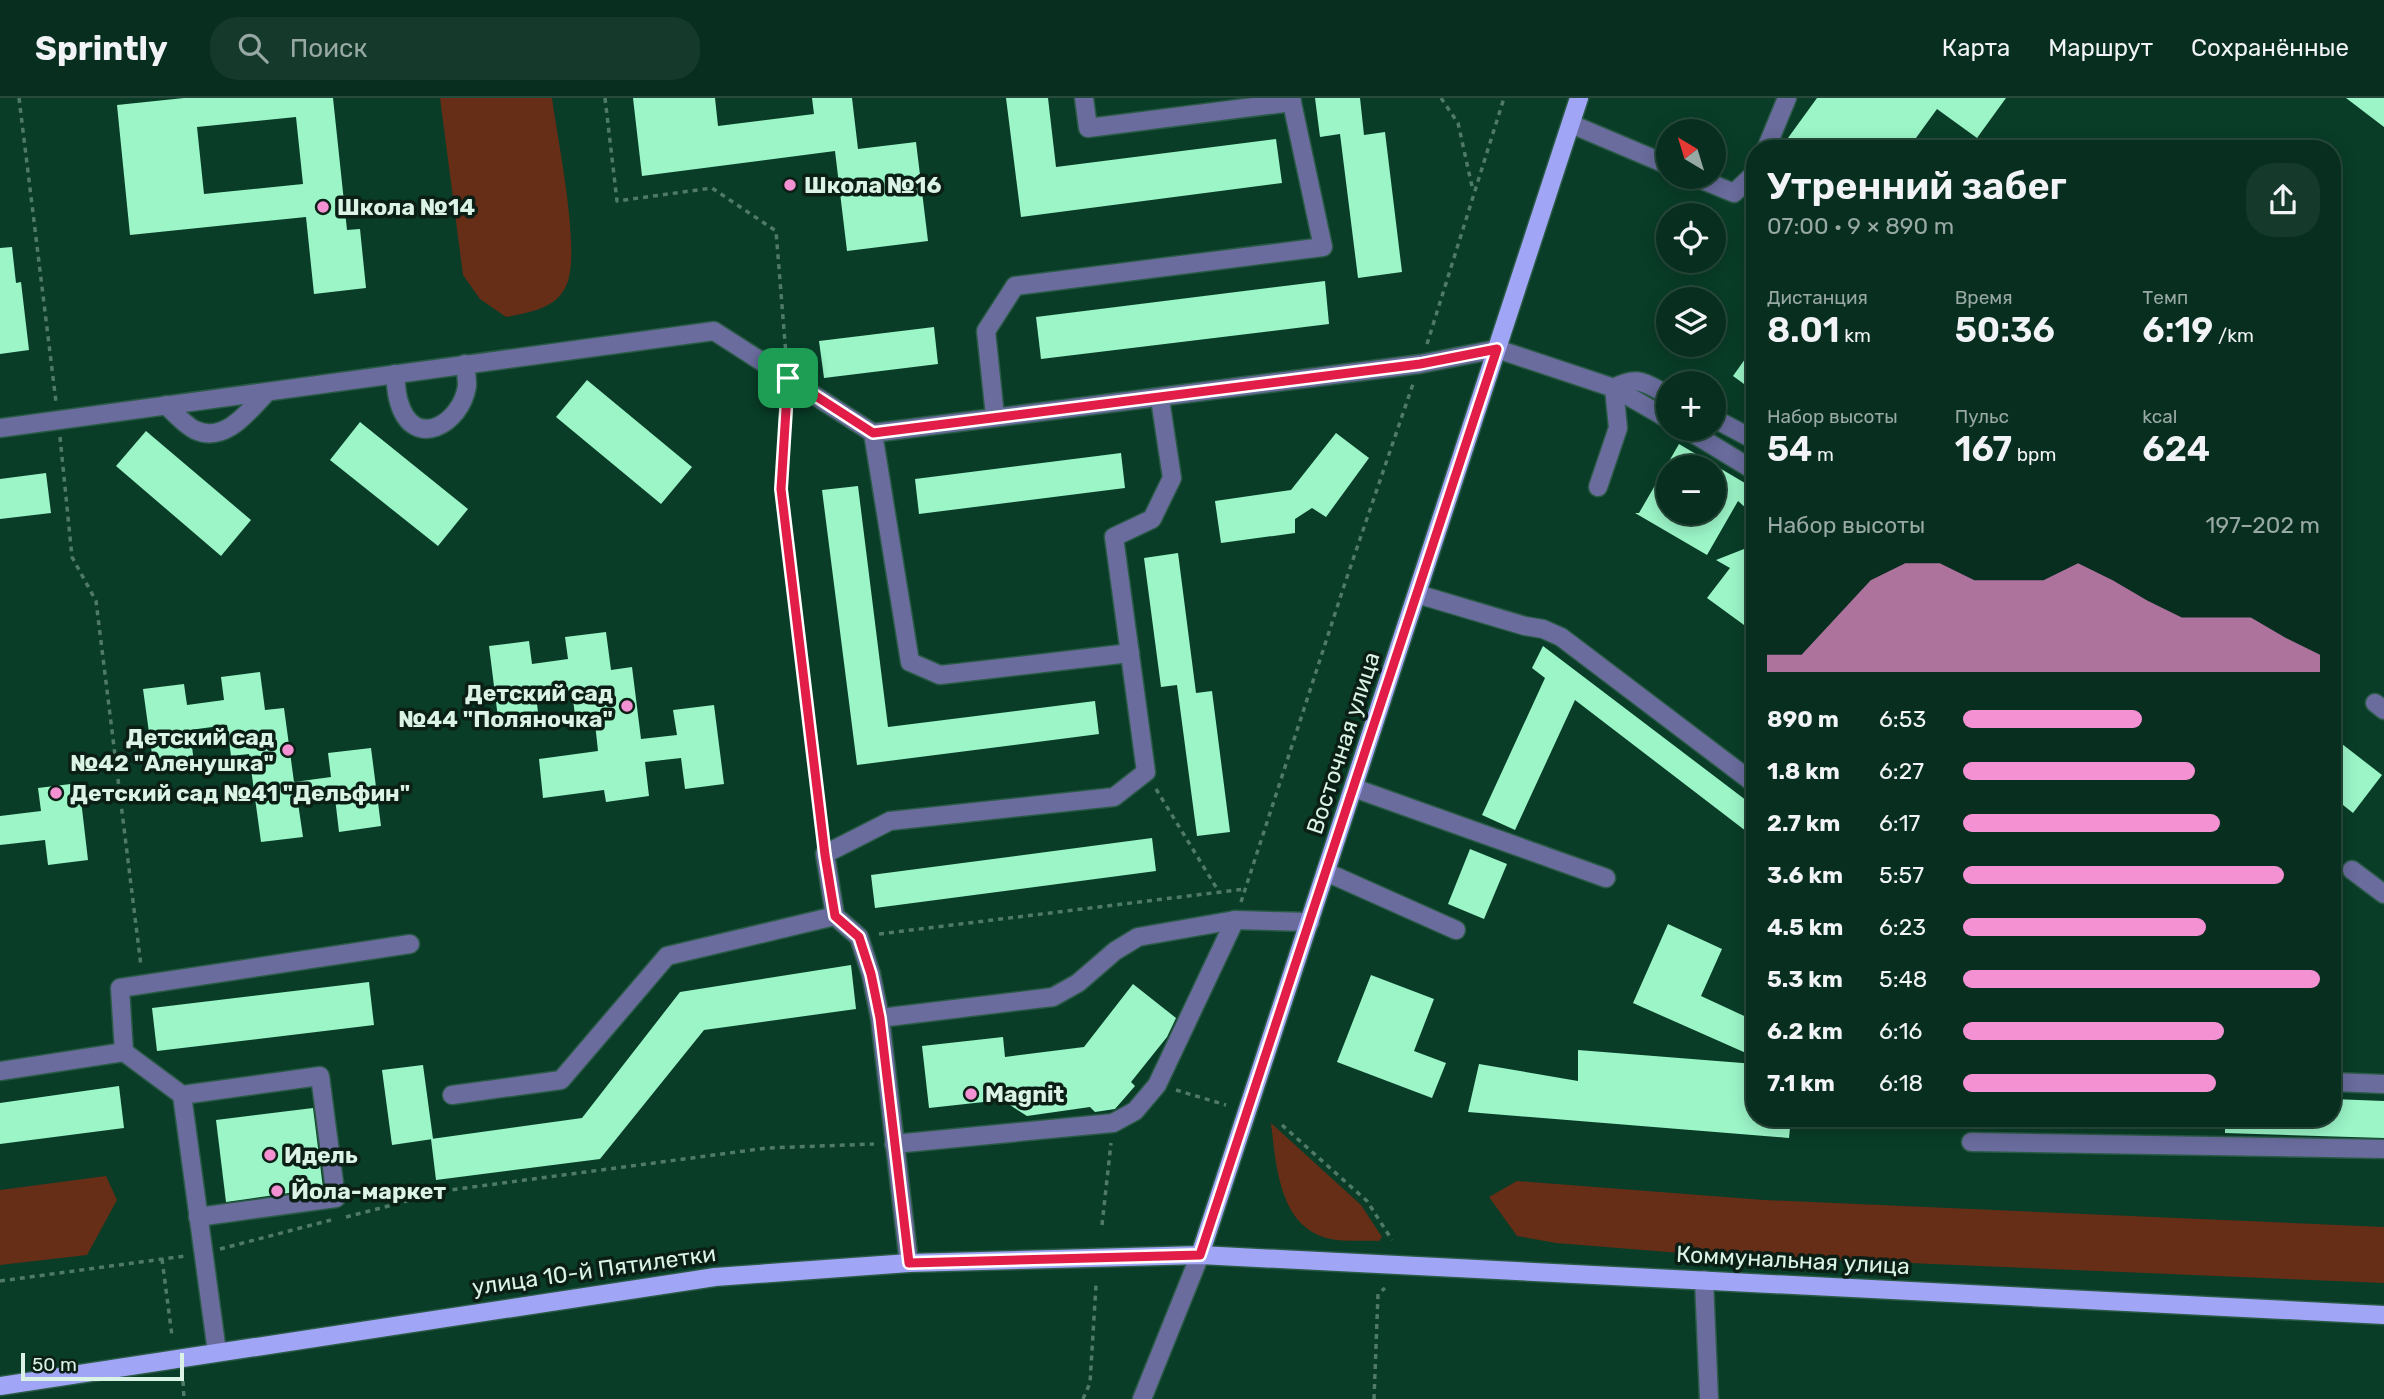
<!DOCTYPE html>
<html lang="ru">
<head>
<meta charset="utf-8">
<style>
	body { margin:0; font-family:Rubik,sans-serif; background:#153a2b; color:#f1f3f6; height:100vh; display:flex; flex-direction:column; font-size:26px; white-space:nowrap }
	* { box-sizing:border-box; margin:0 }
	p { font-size:23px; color:#98a8a4 }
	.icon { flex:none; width:38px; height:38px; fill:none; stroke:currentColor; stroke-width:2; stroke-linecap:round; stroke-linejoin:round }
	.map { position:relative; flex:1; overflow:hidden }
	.side { position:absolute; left:1746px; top:42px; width:595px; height:987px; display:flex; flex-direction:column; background:#072e1e; border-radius:28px; box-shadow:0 4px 18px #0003,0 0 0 2px #284a3c }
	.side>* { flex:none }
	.needle { width:46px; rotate:322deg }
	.fabs { position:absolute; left:1656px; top:21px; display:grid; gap:14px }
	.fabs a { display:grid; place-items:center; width:70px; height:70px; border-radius:50%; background:#072e1e; box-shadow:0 4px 18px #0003,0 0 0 2px #284a3c; font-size:35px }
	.scale { position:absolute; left:21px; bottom:18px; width:163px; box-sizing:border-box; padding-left:7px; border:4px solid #daf3e5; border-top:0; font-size:19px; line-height:24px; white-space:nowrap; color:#daf3e5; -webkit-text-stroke:5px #0b1f16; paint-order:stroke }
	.pin { position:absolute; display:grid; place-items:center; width:60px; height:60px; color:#fff; margin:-30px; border-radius:14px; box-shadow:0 4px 10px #0006 }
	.round { display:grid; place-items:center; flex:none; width:74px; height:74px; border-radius:28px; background:#153a2b }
	.summary { display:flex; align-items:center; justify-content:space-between; height:119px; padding:0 21px }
	h1 { font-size:38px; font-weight:600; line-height:52px }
	.metrics { display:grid; grid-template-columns:repeat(3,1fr); gap:10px; height:119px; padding:7px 21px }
	.metrics div { display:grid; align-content:center }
	.metrics b { font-size:35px; font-weight:600 }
	.metrics small { font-size:19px; font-weight:400 }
	.metrics p { font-size:19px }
	.chart { height:196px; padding:14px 21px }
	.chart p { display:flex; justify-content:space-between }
	.chart svg { width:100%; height:126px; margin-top:7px; fill:#f491d3; opacity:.7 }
	ul { padding:0 21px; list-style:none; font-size:23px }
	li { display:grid; grid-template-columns:112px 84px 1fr; align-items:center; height:52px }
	li i { height:18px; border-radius:9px; background:#f491d3 }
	header { display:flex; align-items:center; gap:42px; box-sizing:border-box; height:98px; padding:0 35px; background:#072e1e; border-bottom:2px solid #284a3c }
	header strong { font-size:33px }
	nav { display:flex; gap:38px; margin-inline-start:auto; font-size:24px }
	.search { width:490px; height:63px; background:#153a2b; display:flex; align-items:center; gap:18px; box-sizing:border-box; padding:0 24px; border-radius:28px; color:#98a8a4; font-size:26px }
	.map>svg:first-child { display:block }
</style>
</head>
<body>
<header>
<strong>Sprintly</strong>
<div class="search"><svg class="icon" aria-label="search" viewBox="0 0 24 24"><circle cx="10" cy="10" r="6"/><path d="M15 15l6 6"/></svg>Поиск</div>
<nav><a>Карта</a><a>Маршрут</a><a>Сохранённые</a></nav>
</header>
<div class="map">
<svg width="2384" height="1301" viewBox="0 0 2384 1301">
	<rect width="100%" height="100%" fill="#093d28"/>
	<g fill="#662d17">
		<path d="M440,0H552C557,40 582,156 566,188C556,211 527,215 506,219L480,201L463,177Z"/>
		<path d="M1271,1025L1361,1107L1382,1139L1379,1143C1364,1142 1346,1144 1331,1141C1279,1131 1276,1066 1271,1025Z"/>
		<path d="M106,1078L117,1102L87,1157L0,1167V1092Z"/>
		<path d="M1517,1083L1764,1102L2384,1129V1185L1693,1156L1556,1145L1517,1138L1489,1099Z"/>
	</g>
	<g fill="#9bf5c7" fill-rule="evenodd">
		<path d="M184,0H333L347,132L360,131L366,190L314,196L306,119L130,137L117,7ZM296,19L303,86L204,96L197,29Z"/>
		<path d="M633,0H715L718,28L814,16L812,0H852L858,51L916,44L928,143L847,153L835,53L642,78Z"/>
		<path d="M1006,0H1048L1056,69L1276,41L1282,85L1021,119Z"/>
		<path d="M1315,0H1360L1364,37L1385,34L1402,174L1358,180L1340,36L1320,39Z"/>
		<path d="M1817,0H2006L1977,40L1937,11L1908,51H1780Z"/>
		<path d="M2346,0H2384V29Z"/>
		<path d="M12,149L16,185L21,184L29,252L0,256V150Z"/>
		<path d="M1325,183L1329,226L1041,261L1036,219Z"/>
		<path d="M934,229L938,266L824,280L819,243Z"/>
		<path d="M1755,247V294L1733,278Z"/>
		<path d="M587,282L692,369L661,406L556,319Z"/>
		<path d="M360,324L468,411L438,448L330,362Z"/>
		<path d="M146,333L251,422L221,458L116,368Z"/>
		<path d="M1336,335L1369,360L1326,419L1312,410L1295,421V435L1221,445L1215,403L1291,392Z"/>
		<path d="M1679,346L1755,391V418L1738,403L1707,457L1635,415H1639ZM1668,369H1713V415H1668Z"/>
		<path d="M1121,355L1125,390L919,416L915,381Z"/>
		<path d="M46,375L51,415L0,421V381Z"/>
		<path d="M858,388L888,629L1095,603L1099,636L857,667L822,392Z"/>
		<path d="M1744,451H1755V535L1707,500L1730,470L1716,462Z"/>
		<path d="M1178,455L1196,595L1212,593L1230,734L1197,738L1177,587L1161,589L1144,460Z"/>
		<path d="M606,534L611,572L632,569L641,641L677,637L673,612L714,607L724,686L685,691L681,660L645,664L649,698L606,704L604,692L543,700L539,661L598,653L594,616L575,618L572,592L536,597L539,623L499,628L489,548L529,543L532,566L568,561L565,539Z"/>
		<path d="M1543,548L1755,709V740L1575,602L1515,732L1482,717L1545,580L1532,570Z"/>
		<path d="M260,574L265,612L284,610L294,684L331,679L328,655L371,650L381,728L339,734L335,700L298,705L303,739L261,744L249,656L231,658L227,627L190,632L194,665L154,671L143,591L184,586L187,607L224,602L221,579Z"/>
		<path d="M2333,639L2382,677L2353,715L2333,699Z"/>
		<path d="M79,685L88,762L48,767L45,742L0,747V718L41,713L38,690Z"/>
		<path d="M1152,740L1156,773L875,810L871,777Z"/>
		<path d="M1470,751L1507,766L1484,821L1448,806Z"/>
		<path d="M1668,826L1722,851L1701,898L1755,923V959L1633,905Z"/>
		<path d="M851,867L856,911L704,932L600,1061L436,1082L431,1041L582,1020L680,894Z"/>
		<path d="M1371,877L1434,901L1414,953L1446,965L1432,1000L1337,964Z"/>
		<path d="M369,884L374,927L157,953L152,910Z"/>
		<path d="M1133,886L1176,920L1167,939L1131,984L1135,988L1115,1011L1095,1014L1090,1009L1027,1018L1002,1002L929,1010L922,948L1003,939L1005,959L1084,949Z"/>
		<path d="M1578,952L1755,966V1020H1791L1789,1040L1468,1014L1479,966L1578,983Z"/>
		<path d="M423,967L433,1041L392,1047L382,972Z"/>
		<path d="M119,988L124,1030L0,1046V1005Z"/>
		<path d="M2333,1001L2384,1003V1040L2225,1035V1020H2333Z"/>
		<path d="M313,1010L323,1090L226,1104L216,1022Z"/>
	</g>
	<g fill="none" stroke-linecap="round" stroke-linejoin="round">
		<g stroke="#2a5a46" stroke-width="21">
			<g id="minor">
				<path d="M1084,0L1088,30L1292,4"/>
				<path d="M1571,26L1668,67"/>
				<path d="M1766,51L1787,0"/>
				<path d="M1695,79L1734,95L1755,75"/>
				<path d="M395,276C396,285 396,295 399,304C413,353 461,327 467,288C467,282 466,273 465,266"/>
				<path d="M166,307C174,315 185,327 195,332C225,346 249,313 267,294"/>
				<path d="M995,318L986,233L1015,188L1323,149L1291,0"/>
				<path d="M1713,320L1749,339"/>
				<path d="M0,330L714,233L873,335L1420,266L1497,251L1614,290L1668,321"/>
				<path d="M1686,331L1755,373"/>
				<path d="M873,335L910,564L940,577L1130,555"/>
				<path d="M1598,389L1618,330L1614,290C1638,277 1645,285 1668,297"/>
				<path d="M1417,496L1525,528L1543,531L1561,539L1755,686"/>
				<path d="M2375,605L2384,612"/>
				<path d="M1354,690L1606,780"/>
				<path d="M2352,772L2384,796"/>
				<path d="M1326,774L1456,832"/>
				<path d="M880,920L1053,899L1078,885L1115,853L1138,839L1235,822L1310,824"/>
				<path d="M124,954L120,890L410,846"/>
				<path d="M0,973L124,954L182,997L320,978L336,1100L198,1119"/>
				<path d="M2333,984L2384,986"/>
				<path d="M182,997L217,1254"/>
				<path d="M452,997L561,982L667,858L835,818"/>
				<path d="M1971,1044L2384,1051"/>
				<path d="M894,1046L1113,1025L1135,1013L1157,987L1235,822"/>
				<path d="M909,1165L880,920L871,876L859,839L835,818L825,756L890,723L1114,699L1146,674L1114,439L1152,421L1172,380L1160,301"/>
				<path d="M1704,1182L1709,1301"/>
				<path d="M1142,1301L1200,1157"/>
			</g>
		</g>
		<g stroke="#2a5a46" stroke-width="21">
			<g id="major">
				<path d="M1200,1157L1579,0"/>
				<path d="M0,1288L715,1179L909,1165L1200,1157L2384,1217"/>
			</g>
		</g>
		<g stroke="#4f7a67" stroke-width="3.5" stroke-dasharray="5 5" stroke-linecap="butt">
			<path d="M19,0L56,304"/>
			<path d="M605,0L617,103L712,90L776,133L786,257"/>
			<path d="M1441,0L1458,25L1473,93"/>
			<path d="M1427,246L1504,0"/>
			<path d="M787,303L781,391L822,737"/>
			<path d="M60,339L72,459L96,503L141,868"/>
			<path d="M1156,691L1219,794"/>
			<path d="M1241,804L1346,482L1413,286"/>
			<path d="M879,836L1245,791"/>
			<path d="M1176,992L1226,1007"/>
			<path d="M1282,1027L1367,1103L1392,1142"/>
			<path d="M346,1119L450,1092L767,1050L874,1046"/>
			<path d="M1102,1127L1111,1045"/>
			<path d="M220,1151L331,1122"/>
			<path d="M162,1161L172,1238"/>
			<path d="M0,1183L185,1158"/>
			<path d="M183,1283L184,1301"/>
			<path d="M1083,1301L1090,1285L1096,1187"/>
			<path d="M1374,1301L1378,1196L1385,1190"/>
		</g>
		<use href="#minor" stroke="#696c9c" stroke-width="18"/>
		<use href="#major" stroke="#a1a5f5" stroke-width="18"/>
	</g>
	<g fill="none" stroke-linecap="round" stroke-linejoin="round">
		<g stroke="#fff" stroke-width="14">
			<path id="route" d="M1497,251L1200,1157L909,1165L880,920L871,876L859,839L835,818L825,757L781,391L788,280L873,335L1420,266Z"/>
		</g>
		<use href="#route" stroke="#e11d48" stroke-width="9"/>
	</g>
	<g fill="#f491d3" stroke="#0b1f16" stroke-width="2.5">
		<circle cx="790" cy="87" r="7"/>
		<circle cx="323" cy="109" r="7"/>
		<circle cx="627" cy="608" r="7"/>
		<circle cx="288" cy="652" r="7"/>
		<circle cx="56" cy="695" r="7"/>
		<circle cx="971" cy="996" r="7"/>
		<circle cx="270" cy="1057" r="7"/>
		<circle cx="277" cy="1093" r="7"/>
	</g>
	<g text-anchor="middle" stroke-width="7" stroke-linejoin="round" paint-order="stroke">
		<g font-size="23" font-weight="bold" fill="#daf3e5" stroke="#0b1f16" text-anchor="start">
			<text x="804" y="95">Школа №16</text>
			<text x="337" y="117">Школа №14</text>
			<text x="613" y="603" text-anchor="end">Детский сад<tspan x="613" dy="26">№44 "Поляночка"</tspan></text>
			<text x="274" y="647" text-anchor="end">Детский сад<tspan x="274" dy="26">№42 "Аленушка"</tspan></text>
			<text x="70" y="703">Детский сад №41 "Дельфин"</text>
			<text x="985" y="1004">Magnit</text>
			<text x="284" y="1065">Идель</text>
			<text x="291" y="1101">Йола-маркет</text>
		</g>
		<g font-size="23" fill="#daf3e5" stroke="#0b1f16">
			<text transform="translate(1343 645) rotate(-72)" y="8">Восточная улица</text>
			<text transform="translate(1793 1162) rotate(3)" y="8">Коммунальная улица</text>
			<text transform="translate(594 1172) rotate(-8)" y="8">улица 10-й Пятилетки</text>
		</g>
	</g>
</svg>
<div class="fabs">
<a><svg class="needle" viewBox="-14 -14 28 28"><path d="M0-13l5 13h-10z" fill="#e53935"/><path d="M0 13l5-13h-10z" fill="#98a8a4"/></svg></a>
<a><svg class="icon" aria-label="locate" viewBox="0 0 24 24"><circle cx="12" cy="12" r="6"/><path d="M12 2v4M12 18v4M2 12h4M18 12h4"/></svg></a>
<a><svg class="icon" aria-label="layers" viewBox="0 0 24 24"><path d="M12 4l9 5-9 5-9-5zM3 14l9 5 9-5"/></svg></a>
<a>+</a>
<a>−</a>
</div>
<div class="scale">50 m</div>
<div class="pin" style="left:788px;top:280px;background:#1e9e55"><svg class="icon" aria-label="arrive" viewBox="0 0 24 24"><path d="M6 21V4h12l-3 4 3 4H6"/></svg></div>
<section class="side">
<div class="summary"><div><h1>Утренний забег</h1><p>07:00 · 9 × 890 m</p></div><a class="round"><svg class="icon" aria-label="share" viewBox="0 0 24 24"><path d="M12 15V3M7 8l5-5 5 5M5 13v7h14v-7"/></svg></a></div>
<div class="metrics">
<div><p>Дистанция</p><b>8.01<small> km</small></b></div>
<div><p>Время</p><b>50:36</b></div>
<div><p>Темп</p><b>6:19<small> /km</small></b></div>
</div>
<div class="metrics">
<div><p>Набор высоты</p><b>54<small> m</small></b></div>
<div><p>Пульс</p><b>167<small> bpm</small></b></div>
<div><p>kcal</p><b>624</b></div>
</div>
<div class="chart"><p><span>Набор высоты</span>197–202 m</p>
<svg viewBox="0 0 160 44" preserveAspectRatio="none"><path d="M0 44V38L10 38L20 25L30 12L40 6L50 6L60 12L70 12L80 12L90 6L100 12L110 19L120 25L130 25L140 25L150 32L160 38V44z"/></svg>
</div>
<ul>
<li><b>890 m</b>6:53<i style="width:50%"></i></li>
<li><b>1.8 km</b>6:27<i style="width:65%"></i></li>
<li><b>2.7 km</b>6:17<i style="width:72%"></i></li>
<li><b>3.6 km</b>5:57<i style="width:90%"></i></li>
<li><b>4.5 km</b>6:23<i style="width:68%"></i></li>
<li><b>5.3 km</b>5:48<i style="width:100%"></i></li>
<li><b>6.2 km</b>6:16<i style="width:73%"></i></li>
<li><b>7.1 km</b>6:18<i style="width:71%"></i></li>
</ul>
</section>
</div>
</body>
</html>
